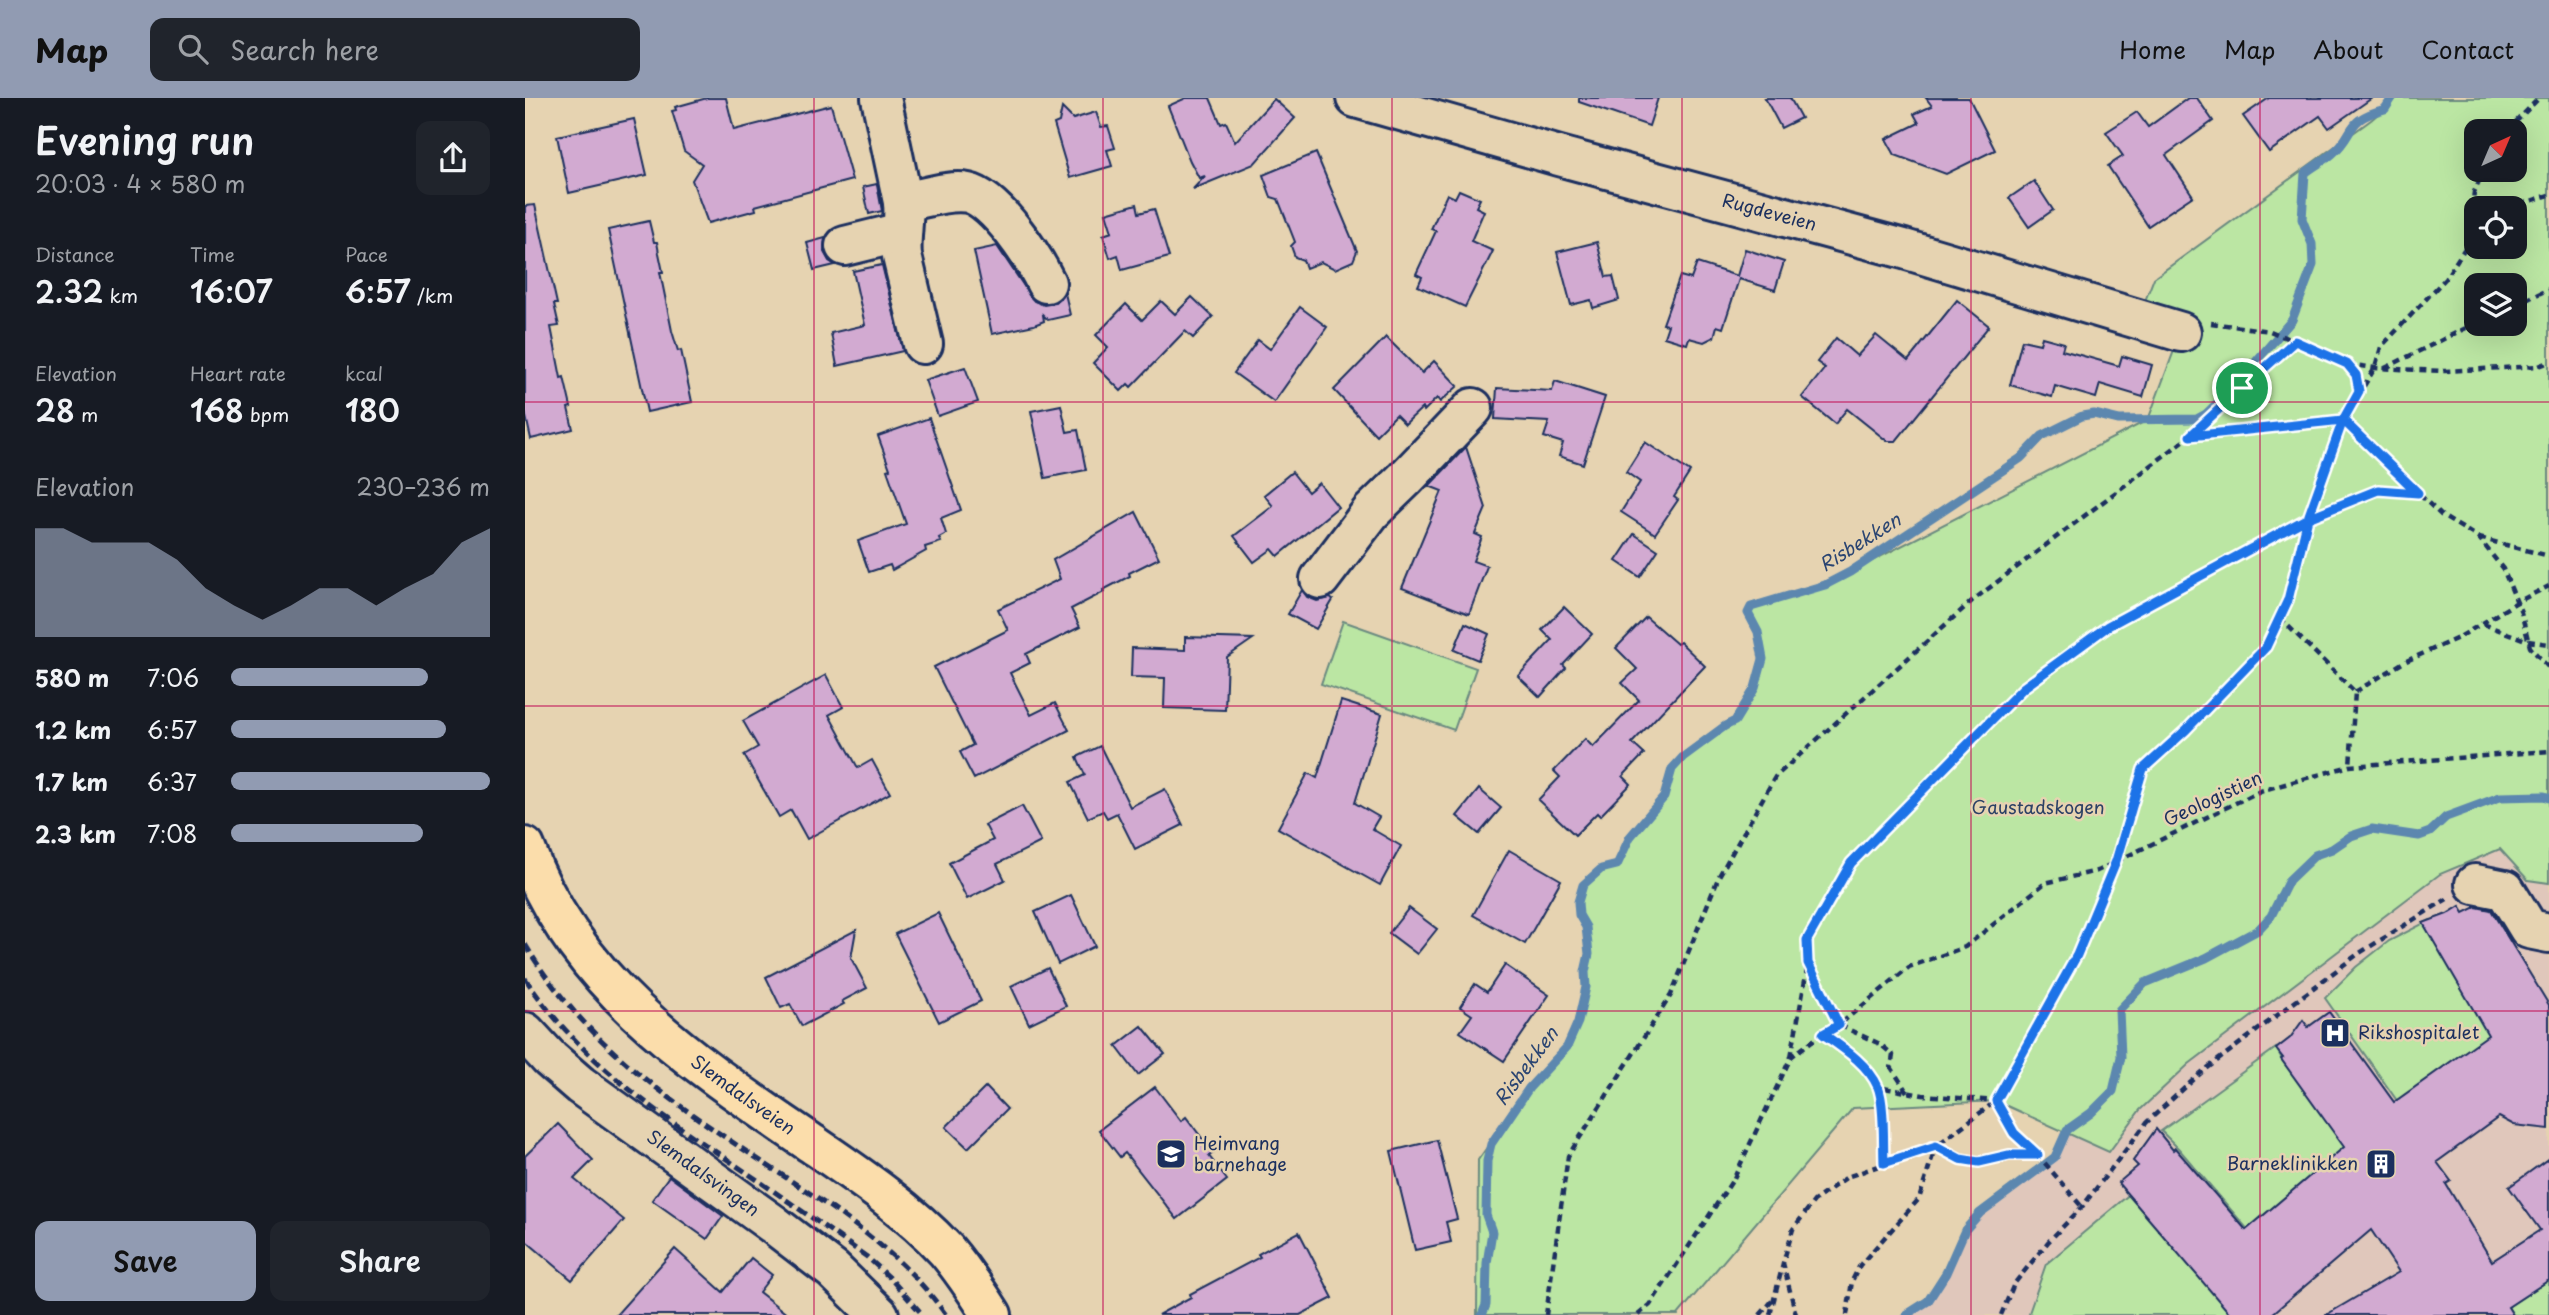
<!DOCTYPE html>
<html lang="en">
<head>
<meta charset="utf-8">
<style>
	body { margin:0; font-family:"Playpen Sans",sans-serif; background:#20242c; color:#f1f3f6; height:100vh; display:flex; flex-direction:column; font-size:26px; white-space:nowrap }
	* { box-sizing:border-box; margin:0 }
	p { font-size:23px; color:#9ea1a6 }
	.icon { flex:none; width:38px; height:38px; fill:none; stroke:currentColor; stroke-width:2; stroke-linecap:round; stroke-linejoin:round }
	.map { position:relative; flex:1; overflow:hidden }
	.sheet { display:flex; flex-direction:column; background:#171b24; width:525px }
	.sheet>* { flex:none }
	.needle { width:46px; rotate:44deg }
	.controls { position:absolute; left:1939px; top:21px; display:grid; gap:14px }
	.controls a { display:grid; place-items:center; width:63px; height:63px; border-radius:14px; background:#171b24; box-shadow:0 7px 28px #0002; font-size:35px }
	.pin { position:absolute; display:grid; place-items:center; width:60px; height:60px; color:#fff; margin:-30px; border:4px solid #fff; border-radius:50%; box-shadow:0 2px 7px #0007 }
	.round { display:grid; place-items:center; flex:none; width:74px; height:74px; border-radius:14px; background:#20242c }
	.headline { display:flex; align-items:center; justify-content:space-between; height:119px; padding:0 35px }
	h1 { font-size:38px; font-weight:600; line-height:52px }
	.figures { display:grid; grid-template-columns:repeat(3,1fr); gap:10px; height:119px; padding:7px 35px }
	.figures div { display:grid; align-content:center }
	.figures b { font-size:30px; font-weight:600 }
	.figures small { font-size:19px; font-weight:400 }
	.figures p { font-size:19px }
	.chart { height:196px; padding:14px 35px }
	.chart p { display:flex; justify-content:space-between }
	.chart svg { width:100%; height:126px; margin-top:7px; fill:#919bb2; opacity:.7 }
	.button { display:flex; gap:14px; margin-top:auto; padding:14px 35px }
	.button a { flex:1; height:80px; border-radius:14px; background:#919bb2; color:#111; font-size:28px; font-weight:600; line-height:80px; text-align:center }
	.button a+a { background:#20242c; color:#f1f3f6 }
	ul { padding:0 35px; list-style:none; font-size:23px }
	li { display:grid; grid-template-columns:112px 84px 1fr; align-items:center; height:52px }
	li i { height:18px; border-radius:9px; background:#919bb2 }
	header { display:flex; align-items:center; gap:42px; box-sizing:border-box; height:98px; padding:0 35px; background:#919bb2; color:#111 }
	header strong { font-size:33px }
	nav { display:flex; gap:38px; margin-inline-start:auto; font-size:24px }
	.search { width:490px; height:63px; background:#20242c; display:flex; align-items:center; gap:18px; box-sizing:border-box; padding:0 24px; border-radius:14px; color:#9ea1a6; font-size:26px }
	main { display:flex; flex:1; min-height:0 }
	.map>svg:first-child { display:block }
</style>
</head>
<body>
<header>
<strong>Map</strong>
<div class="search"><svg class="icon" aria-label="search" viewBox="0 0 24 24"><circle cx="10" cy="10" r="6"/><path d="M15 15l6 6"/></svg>Search here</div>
<nav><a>Home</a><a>Map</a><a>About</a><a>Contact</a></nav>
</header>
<main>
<section class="sheet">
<div class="headline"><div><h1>Evening run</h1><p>20:03 · 4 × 580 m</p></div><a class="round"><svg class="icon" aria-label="share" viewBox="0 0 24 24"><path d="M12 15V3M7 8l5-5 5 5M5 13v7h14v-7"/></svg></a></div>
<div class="figures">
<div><p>Distance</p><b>2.32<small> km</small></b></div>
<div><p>Time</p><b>16:07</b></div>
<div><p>Pace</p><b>6:57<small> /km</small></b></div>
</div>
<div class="figures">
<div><p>Elevation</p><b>28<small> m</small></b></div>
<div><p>Heart rate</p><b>168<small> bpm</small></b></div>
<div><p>kcal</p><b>180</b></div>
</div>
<div class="chart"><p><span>Elevation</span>230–236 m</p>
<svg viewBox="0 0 160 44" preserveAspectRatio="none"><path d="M0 44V6L10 6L20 11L30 11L40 11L50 17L60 27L70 33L80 38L90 33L100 27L110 27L120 33L130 27L140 22L150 11L160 6V44z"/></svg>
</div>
<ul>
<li><b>580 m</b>7:06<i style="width:76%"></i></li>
<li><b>1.2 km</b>6:57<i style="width:83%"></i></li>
<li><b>1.7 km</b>6:37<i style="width:100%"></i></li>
<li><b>2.3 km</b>7:08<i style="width:74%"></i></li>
</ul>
<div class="button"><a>Save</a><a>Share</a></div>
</section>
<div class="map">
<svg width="2024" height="1217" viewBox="0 0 2024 1217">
	<rect width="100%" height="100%" fill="#e6d3b1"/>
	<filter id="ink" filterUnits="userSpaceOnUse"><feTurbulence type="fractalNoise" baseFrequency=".0143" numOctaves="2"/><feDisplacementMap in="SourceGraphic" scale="14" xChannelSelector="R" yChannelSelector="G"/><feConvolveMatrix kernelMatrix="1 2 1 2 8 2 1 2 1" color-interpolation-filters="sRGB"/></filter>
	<g filter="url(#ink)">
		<path fill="#e0c7bb" d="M2024,700V1217H1381L1403,1202L1420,1175L1440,1132L1455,1115L1530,1059L1542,1032Z"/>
		<g fill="#bbe6a3" stroke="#6b8a80" stroke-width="2" fill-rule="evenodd">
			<path d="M1872,0H2024V785L2003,782L1975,751L1915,776L1664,966L1615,1012L1584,1054L1471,1003L1328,1010L1153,1217H952L953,1062L1004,990L1042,949L1053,924L1061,889L1060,874L1064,856L1061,829L1054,817L1053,804L1058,787L1076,771L1092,767L1105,739L1139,699L1147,671L1158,659L1200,628L1210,623L1230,590L1238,561L1233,534L1223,515L1226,509L1300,487L1623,322L1656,234L1661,215L1620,203L1629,180L1846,22ZM1951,33H1990V72H1951ZM1951,110H1990V149H1951ZM1951,187H1990V226H1951Z"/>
			<path d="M818,523L951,570L929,632L796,586Z"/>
			<path d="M1905,822L1971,934L1873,1004L1800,900L1831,869L1864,843Z"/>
			<path d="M1751,950L1757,961L1822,1048L1724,1133L1654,1051L1636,1033Z"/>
			<path d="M1606,1095L1710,1217H1507L1504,1215L1521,1166Z"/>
			<path d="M2024,1182V1217H1988L1983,1209Z"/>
		</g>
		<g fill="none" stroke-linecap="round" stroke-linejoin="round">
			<g stroke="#5b87af" stroke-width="9">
				<path d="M957,1217L961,1207L962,1165L967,1134L961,1117L962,1063L966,1046L1004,990L1042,949L1053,924L1061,889L1060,874L1064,856L1061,829L1054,817L1053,804L1058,787L1076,771L1092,767L1105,739L1139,699L1147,671L1158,659L1200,628L1210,623L1230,590L1238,561L1233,534L1223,515L1226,509L1300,487L1325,474L1496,360L1517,338L1557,318L1569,316L1594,322L1672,321L1681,316L1709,289L1767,222L1788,167L1787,146L1777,121L1780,75C1789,68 1799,63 1807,56C1832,35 1818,22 1860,11L1867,0"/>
				<path d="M1381,1217L1403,1203L1421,1175L1440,1132L1455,1115L1530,1059L1542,1032L1566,1015L1588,993L1596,959L1594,912L1620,885L1681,860L1733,832L1746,818L1764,782L1790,757L1807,751L1826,738L1847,731L1894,738L1905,734L1921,719L1975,699L2019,698L2024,700"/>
			</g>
		</g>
		<g fill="#d2aad1" stroke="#1b2f5e" stroke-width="2">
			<path d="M182,0H201L209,32L306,7L327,82L230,108L231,112L183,125L167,82L177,66L159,53L147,13L151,12L150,9Z"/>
			<path d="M661,0H685L696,26L701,24L710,44L749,1L770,20L729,66L668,91L680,78L674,80L665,63L643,8Z"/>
			<path d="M1054,0H1133L1124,28L1054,4Z"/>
			<path d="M1240,0H1265L1276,20L1256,30Z"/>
			<path d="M1401,0H1444L1470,52L1421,76L1370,57L1361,41L1394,25L1389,16L1407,8Z"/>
			<path d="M1663,0H1672L1688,23L1641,57L1668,98L1623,128L1583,68L1598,58L1581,34L1612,14L1623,29Z"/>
			<path d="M1744,0H1847L1804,30L1795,18L1744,54L1718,18Z"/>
			<path d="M537,10L548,21L571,14L576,29L583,28L590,50L582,52L587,68L545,80L529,26L534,24Z"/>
			<path d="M109,21L122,77L44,95L32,38Z"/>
			<path d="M791,55L832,153L828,163L810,171L796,164L781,170L778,162L770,159L766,148L770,144L759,116L753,101L746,99L738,77Z"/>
			<path d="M1509,83L1528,112L1504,129L1484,100Z"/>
			<path d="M352,86L357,113L344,116L338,89Z"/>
			<path d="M934,92L955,101L951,109L959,113L946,143L968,153L940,209L893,188L897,179L891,176L911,133L906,131L922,96L930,100Z"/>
			<path d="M612,106L614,115L629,111L644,159L597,172L593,157L585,160L578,137L587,134L581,115Z"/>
			<path d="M10,107L32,206H29L34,228L26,229L36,280L39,279L46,309L43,310L48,331L6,341L0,314V108Z"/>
			<path d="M124,123L129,144H132L134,155L138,174H135L147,233L153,253L156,252L167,304L122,314L83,132Z"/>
			<path d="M300,140L299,154L304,163L310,167L289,172L282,145Z"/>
			<path d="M1072,144L1081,179L1088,178L1094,202L1068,210L1066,202L1046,207L1032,154Z"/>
			<path d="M472,148L509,203L519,207L530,205L540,195L545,217L523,222L518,217L519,223L509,227L467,236L449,153Z"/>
			<path d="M1220,151L1259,164L1250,192L1214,181L1198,230L1192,228L1189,239L1179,244L1164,240L1162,246L1139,239L1143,227L1138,226L1155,178L1166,181L1172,165L1212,178Z"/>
			<path d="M357,167L378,253L312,268L306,235L340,227L328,173Z"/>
			<path d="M667,199L688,219L668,240L660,233L606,289L603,286L596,293L568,265L583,249L571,237L601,206L617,222L636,203L650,216Z"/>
			<path d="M1432,202L1464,228L1371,343H1362L1322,311L1310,326L1277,299L1300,270L1292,264L1311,240L1332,258L1351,237L1383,263Z"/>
			<path d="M775,209L802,229L749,304L709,275L733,242L745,251Z"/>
			<path d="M861,239L897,275L909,263L933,288L915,304L912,300L899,313L897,310L880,326L871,317L851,337L809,292Z"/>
			<path d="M1517,239L1539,245L1537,252L1594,268L1597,258L1627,267L1618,299L1575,286L1571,300L1530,288L1527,299L1485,287L1497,242L1515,246Z"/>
			<path d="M440,269L453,304L413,318L400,282Z"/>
			<path d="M1030,283L1080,299L1058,366L1034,358L1038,345L1019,339L1024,324L970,321L972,290L1027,293Z"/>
			<path d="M536,307L542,334L553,332L561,372L520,380L506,313Z"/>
			<path d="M404,320L436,412L416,420L421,436L414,440L416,444L400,449L401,453L367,472L365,467L344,474L333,443L381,426L362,372L365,371L353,338Z"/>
			<path d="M1120,344L1165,374L1149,399L1153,402L1130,436L1096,414L1115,384L1101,374Z"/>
			<path d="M941,349L961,410L950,436L957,439L948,463L962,468L944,516L877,490L917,393L904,388Z"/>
			<path d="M767,374L783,394L794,385L813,409L753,458L747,451L729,464L709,438L748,408L739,397Z"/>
			<path d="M611,414L634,460L604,475L605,478L578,492L579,494L546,511L555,529L501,556L505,565L485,575L506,617L530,605L544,632L449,681L435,654L448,647L409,569L483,532L473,511L535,481L528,462Z"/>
			<path d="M1109,436L1133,452L1115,479L1091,463Z"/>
			<path d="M777,492L782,499L792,503L805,500L808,502L791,531L763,516Z"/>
			<path d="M1039,509L1067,536L1038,567L1041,570L1015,599L993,578L1027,542L1017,532Z"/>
			<path d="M1121,519L1152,546L1155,544L1180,568L1107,645L1119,656L1098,678L1106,686L1075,718L1072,715L1050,737L1013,702L1035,679L1029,673L1060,641L1068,649L1114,602L1097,585L1112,571L1091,550Z"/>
			<path d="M940,525L964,536L953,562L929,552Z"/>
			<path d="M660,539L728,541L702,559L700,612L639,610L640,580L606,579L607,550L660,552Z"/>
			<path d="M301,577L318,609L304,617L333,670L347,662L365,695L282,741L266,712L254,719L219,657L233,649L218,623Z"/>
			<path d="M816,603L857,616L830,705L854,719L847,731L876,748L855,787L753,730L783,675L792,680Z"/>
			<path d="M575,648L605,709L640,691L658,727L610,751L592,715L582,720L578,713L563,720L545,684L560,677L552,659Z"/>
			<path d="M954,691L976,710L954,736L932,718Z"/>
			<path d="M497,708L516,744L472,766L480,782L442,801L424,765L468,742L460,727Z"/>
			<path d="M984,752L1036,782L1000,846L948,817Z"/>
			<path d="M546,797L570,848L533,866L510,814Z"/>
			<path d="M1935,808L1939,815L1951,809L1966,812L2024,907V1031L1989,1027L1974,1019L1912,1064L1926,1083L1921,1086L1967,1163L2015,1132L1984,1089L2024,1060V1182L1983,1209L1988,1217H1801L1874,1174L1846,1132L1746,1217H1706L1593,1085L1613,1068L1608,1063L1631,1031L1648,1052L1650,1050L1721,1132L1819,1049L1756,961L1758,960L1751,951L1765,940L1778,922L1783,929L1804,914L1869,1004L1963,937L1898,825L1922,816Z"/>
			<path d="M884,810L912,831L892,856L864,835Z"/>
			<path d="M413,815L456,903L414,924L370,836Z"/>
			<path d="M331,832L326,860L342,890L317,903L319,906L277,928L265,906L256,910L241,879Z"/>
			<path d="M980,867L1024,897L979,963L935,934L947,917L935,909L950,886L962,894Z"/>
			<path d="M523,870L541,908L504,926L486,888Z"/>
			<path d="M617,928L640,956L613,977L591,948Z"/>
			<path d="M461,989L482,1011L443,1050L421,1029Z"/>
			<path d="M630,989L656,1023L661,1019L688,1055L684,1058L702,1082L652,1121L600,1055L595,1059L574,1032Z"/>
			<path d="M33,1026L68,1062L49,1081L99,1122L47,1182L0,1142V1058Z"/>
			<path d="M912,1042L932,1121L921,1124L926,1144L890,1152L866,1053Z"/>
			<path d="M144,1078L198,1118L182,1141L127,1102Z"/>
			<path d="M774,1134L808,1200L775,1217H633L666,1199L665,1196L735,1159L733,1156Z"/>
			<path d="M150,1151L198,1194L226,1160L247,1177L234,1194L263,1217H91Z"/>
		</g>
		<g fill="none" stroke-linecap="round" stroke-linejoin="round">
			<g stroke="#1b2f5e" stroke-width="44">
				<g id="minor">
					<path d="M356,0L378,104C380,123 375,140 377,158L398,246"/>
					<path id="s1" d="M831,0L1034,58L1379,151L1656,234"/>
					<path d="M378,104C397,101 424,91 443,95C471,101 509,160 521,185"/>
					<path d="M320,148L377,134"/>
					<path d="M795,481L846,414L880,381L948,310"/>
					<path d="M1950,786L1980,792L2004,831L2024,835"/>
					<path id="s2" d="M0,934L25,961L55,987L248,1126L308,1172L354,1217"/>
				</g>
			</g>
			<g stroke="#1b2f5e" stroke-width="44">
				<g id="major">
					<path id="s3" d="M0,749C49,887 169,965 283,1043C331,1076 381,1109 421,1152C438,1172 453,1195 467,1217"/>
				</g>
			</g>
			<g stroke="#1b2f5e" stroke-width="4.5" stroke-dasharray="7 5" stroke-linecap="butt">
				<path d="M1982,33L2014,0"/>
				<path d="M1984,110L2024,97"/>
				<path d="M1942,146L1949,94L1959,72"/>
				<path d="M1990,207L2024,191"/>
				<path d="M1686,225L1745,233L1822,266L1850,270L1920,273L2014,268L2024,264"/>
				<path d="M1823,267L1831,277L1834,293"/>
				<path d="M1860,270L1951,225"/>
				<path d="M1667,336L1770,243"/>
				<path d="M1954,440L2024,458"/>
				<path d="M1755,520L1830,594L1825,668"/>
				<path d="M1958,526L2003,543L2024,546"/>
				<path d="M1830,594L1879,564L1933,540L1992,504L2024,488"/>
				<path d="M1298,936L1327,956L1353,989L1398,997L1471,1003L1489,1035L1513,1057L1557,1109"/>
				<path d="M1266,959L1283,866"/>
				<path d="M1353,989L1358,1021L1359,1065"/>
				<path d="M1382,994L1366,969L1368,957L1355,946L1314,927L1384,869L1440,849L1520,785L1572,773L1735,693L1825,668L2024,653"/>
				<path d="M1021,1217L1043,1058L1146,897L1194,778L1250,679L1447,503L1665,338L1818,322L1893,395"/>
				<path d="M1113,1217L1125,1207L1209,1080L1266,959L1287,943L1314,927L1283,865L1282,842L1326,765L1498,590L1583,528L1783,420L1853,392L1893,395L1917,418L1954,440L1978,471L1996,514L2005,549L2024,570"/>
				<path d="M1235,1217L1247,1203"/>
				<path d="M1245,1217L1258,1166"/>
				<path d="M1271,1217L1258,1165L1268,1131L1289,1103L1322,1079L1411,1048L1471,1003L1552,857L1591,763L1618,671L1661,632L1741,549L1763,502L1783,420L1818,322L1850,270L1856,249L1920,181L1942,147L1951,138"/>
				<path d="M1322,1217L1327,1183L1335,1167L1394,1101L1411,1048L1435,1061L1454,1064L1484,1057H1512"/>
				<path d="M1476,1217L1489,1186L1523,1144L1557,1109L1622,1024L1676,975L1833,856L1922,801"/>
			</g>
			<use href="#minor" stroke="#e6d3b1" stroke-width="38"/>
			<use href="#major" stroke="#fbddab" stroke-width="38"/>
			<g stroke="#1b2f5e" stroke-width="5" stroke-dasharray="10 5" stroke-linecap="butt">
				<path d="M0,846C61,949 154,1009 251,1073C315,1115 377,1155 421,1217"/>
				<path d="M0,880C52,959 128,1012 206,1064C252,1095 297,1127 342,1159L364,1179L398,1217"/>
			</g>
		</g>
	</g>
	<g fill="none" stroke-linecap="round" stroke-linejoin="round" filter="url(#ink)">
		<g stroke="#fff" stroke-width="14">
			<path id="route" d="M1717,290L1665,338L1818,322L1783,420L1763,502L1741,549L1661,632L1618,671L1591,763L1552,857L1471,1003L1489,1035L1513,1057H1484L1454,1064L1435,1061L1411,1048L1359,1065C1358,1046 1360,1006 1353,989C1343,966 1318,950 1298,936L1314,927L1283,865L1282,842L1326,765L1498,590L1583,528L1783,420L1853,392L1893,395L1818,322L1834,293L1831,277L1822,266L1770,243L1717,290"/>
		</g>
		<use href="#route" stroke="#1a73e8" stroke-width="9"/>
	</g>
	<path fill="none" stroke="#c2185b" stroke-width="2" stroke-opacity="0.55" d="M289,0V1217M578,0V1217M867,0V1217M1157,0V1217M1446,0V1217M1735,0V1217M0,304H2024M0,608H2024M0,913H2024"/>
	<defs>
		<g id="hospital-square" transform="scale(1.575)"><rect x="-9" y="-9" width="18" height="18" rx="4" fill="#1b2f5e" stroke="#e6d3b1"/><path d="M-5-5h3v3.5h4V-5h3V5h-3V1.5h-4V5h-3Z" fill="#fff"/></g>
		<g id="school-square" transform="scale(1.575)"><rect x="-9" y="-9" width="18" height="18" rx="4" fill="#1b2f5e" stroke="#e6d3b1"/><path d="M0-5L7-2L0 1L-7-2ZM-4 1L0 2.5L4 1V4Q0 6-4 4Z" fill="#fff"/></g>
		<g id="building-square" transform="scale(1.575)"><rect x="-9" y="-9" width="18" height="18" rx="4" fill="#1b2f5e" stroke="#e6d3b1"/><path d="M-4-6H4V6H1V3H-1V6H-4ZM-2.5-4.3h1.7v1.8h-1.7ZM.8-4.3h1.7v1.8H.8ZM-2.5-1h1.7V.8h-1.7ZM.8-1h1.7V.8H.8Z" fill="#fff"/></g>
	</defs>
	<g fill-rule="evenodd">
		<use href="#hospital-square" x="1810" y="935"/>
		<use href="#school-square" x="646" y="1056"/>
		<use href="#building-square" x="1856" y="1066"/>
	</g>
	<g text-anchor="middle" stroke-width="5" stroke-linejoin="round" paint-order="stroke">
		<g font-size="18" fill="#1b2f5e" stroke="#e6d3b1">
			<text dy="6" stroke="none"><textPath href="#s1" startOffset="429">Rugdeveien</textPath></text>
			<text transform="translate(1688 701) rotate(-25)" y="6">Geologistien</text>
			<text dy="6" stroke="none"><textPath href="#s3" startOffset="336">Slemdalsveien</textPath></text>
			<text dy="6" stroke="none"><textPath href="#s2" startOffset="228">Slemdalsvingen</textPath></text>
		</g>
		<g font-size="18" fill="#2b4165" stroke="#e6d3b1">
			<text x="1513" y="716">Gaustadskogen</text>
		</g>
		<g font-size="18" fill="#1b2f5e" stroke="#e6d3b1" text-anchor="start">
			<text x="1833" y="941">Rikshospitalet</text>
			<text x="669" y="1052">Heimvang<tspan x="669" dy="21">barnehage</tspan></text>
			<text x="1833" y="1072" text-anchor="end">Barneklinikken</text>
		</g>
		<g font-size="19" font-style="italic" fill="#2b4572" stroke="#e6d3b1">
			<text transform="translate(1335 444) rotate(-32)" y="7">Risbekken</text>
			<text transform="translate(1001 968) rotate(-53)" y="7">Risbekken</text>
		</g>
	</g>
</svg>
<div class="controls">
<a><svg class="needle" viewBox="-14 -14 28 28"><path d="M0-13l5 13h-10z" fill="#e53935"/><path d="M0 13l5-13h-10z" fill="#9ea1a6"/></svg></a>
<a><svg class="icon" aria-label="locate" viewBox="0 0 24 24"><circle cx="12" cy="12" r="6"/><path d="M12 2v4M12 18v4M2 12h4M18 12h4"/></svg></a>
<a><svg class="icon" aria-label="layers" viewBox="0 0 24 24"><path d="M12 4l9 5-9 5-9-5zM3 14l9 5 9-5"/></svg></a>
</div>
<div class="pin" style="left:1717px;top:290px;background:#1e9e55"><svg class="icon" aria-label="arrive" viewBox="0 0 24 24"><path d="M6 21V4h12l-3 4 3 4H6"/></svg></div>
</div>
</main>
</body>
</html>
